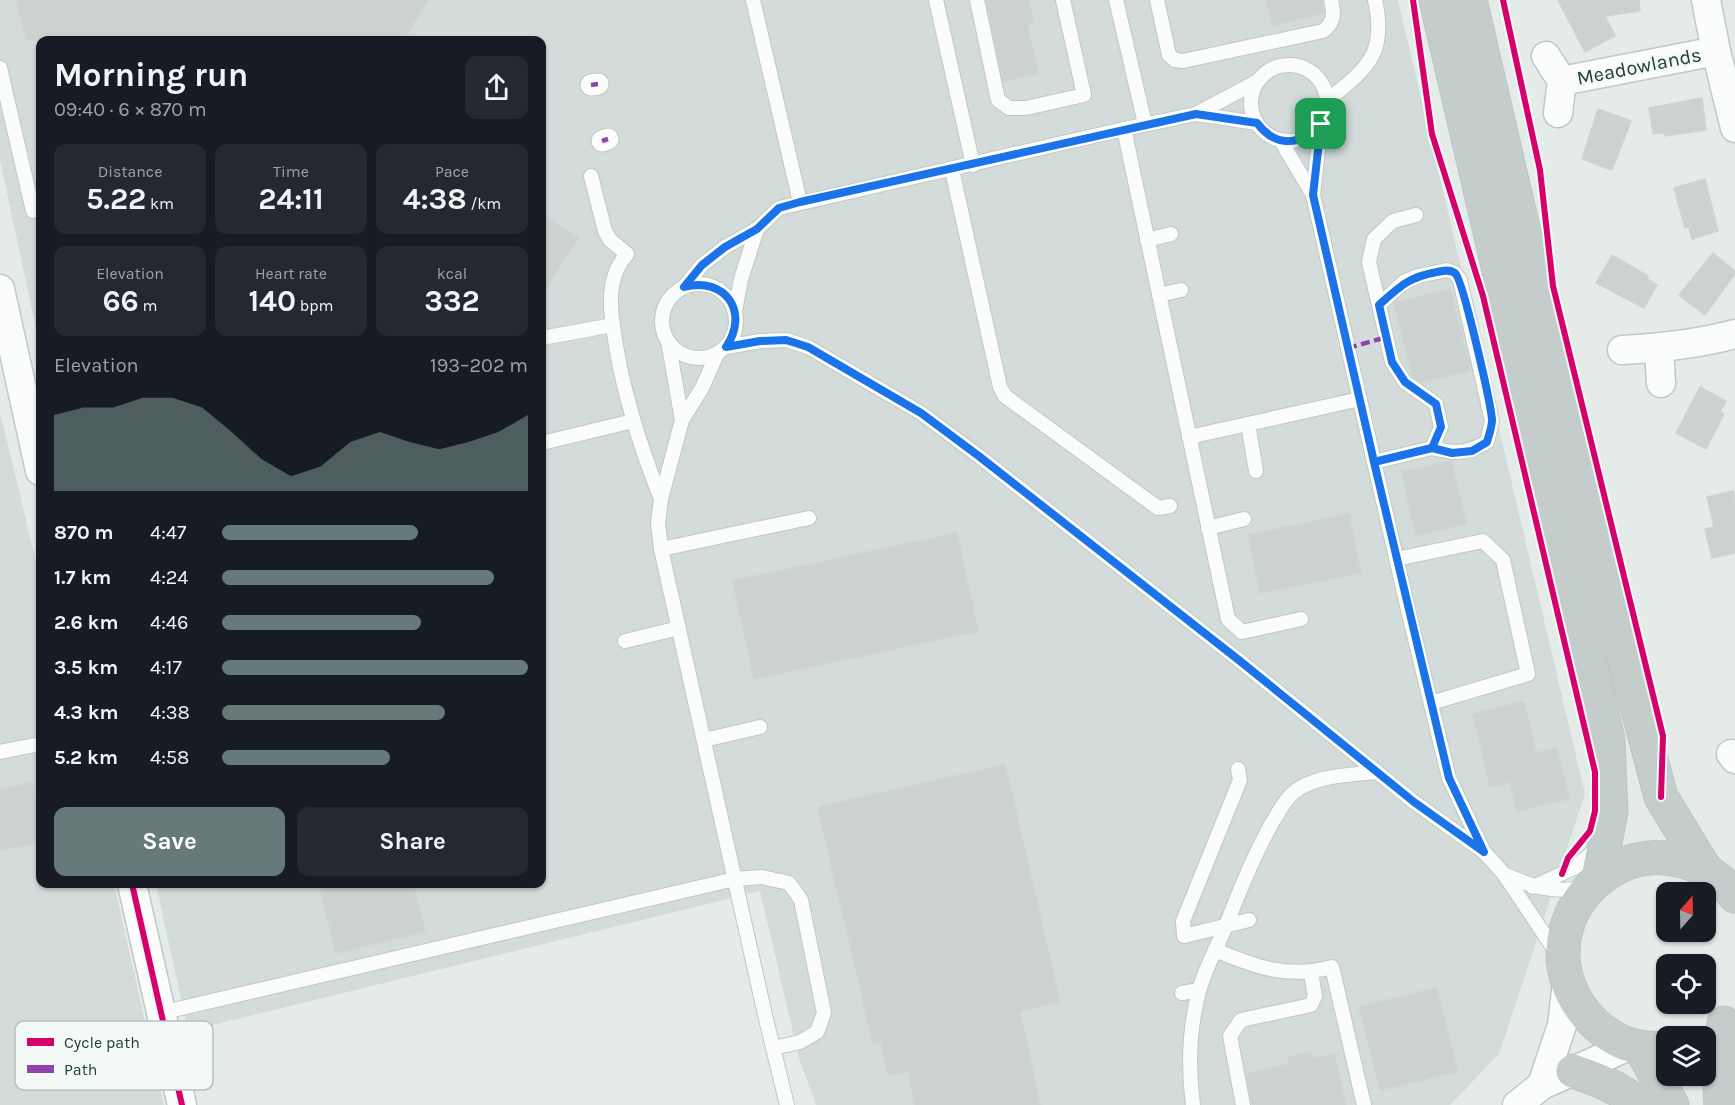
<!DOCTYPE html>
<html lang="en">
<head>
<meta charset="utf-8">
<style>
	body { margin:0; font-family:Karla,sans-serif; background:#242831; color:#f1f3f6; height:100vh; display:flex; flex-direction:column; font-size:22px; white-space:nowrap }
	* { box-sizing:border-box; margin:0 }
	p { font-size:20px; color:#9ea1a6 }
	.icon { flex:none; width:33px; height:33px; fill:none; stroke:currentColor; stroke-width:2; stroke-linecap:round; stroke-linejoin:round }
	.map { position:relative; flex:1; overflow:hidden }
	.sheet { position:absolute; left:36px; top:36px; width:510px; height:852px; display:flex; flex-direction:column; background:#171b24; border-radius:12px; box-shadow:0 2px 4px #0004 }
	.sheet>* { flex:none }
	.needle { width:39px; rotate:20deg }
	.tools { position:absolute; left:1656px; top:882px; display:grid; gap:12px }
	.tools a { display:grid; place-items:center; width:60px; height:60px; border-radius:12px; background:#171b24; box-shadow:0 2px 4px #0004; font-size:30px }
	.pin { position:absolute; display:grid; place-items:center; width:51px; height:51px; color:#fff; margin:-26px; border-radius:12px; box-shadow:0 3px 9px #0006 }
	.round { display:grid; place-items:center; flex:none; width:63px; height:63px; border-radius:12px; background:#242831 }
	.headline { display:flex; align-items:center; justify-content:space-between; height:102px; padding:0 18px }
	h1 { font-size:33px; font-weight:700; line-height:45px }
	.figures { display:grid; grid-template-columns:repeat(3,1fr); gap:9px; height:102px; padding:6px 18px }
	.figures div { display:grid; align-content:center; border-radius:12px; background:#242831; text-align:center }
	.figures b { font-size:30px; font-weight:700 }
	.figures small { font-size:16px; font-weight:400 }
	.figures p { font-size:16px }
	.chart { height:168px; padding:12px 18px }
	.chart p { display:flex; justify-content:space-between }
	.chart svg { width:100%; height:108px; margin-top:6px; fill:#667b79; opacity:.7 }
	.button { display:flex; gap:12px; margin-top:auto; padding:12px 18px }
	.button a { flex:1; height:69px; border-radius:12px; background:#667b79; color:#fff; font-size:24px; font-weight:700; line-height:69px; text-align:center }
	.button a+a { background:#242831; color:#f1f3f6 }
	ul { padding:0 18px; list-style:none; font-size:20px }
	li { display:grid; grid-template-columns:96px 72px 1fr; align-items:center; height:45px }
	li i { height:15px; border-radius:8px; background:#667b79 }
	.map>svg:first-child { display:block }
</style>
</head>
<body>
<div class="map">
<svg width="1735" height="1105" viewBox="0 0 1735 1105">
	<rect width="100%" height="100%" fill="#e5ebe9"/>
	<g fill="#d3dcda">
		<path d="M0,0H1398L1585,794L1499,1054L1450,1105H816L799,1058L760,891L188,1031L156,884H542V40H40V347L0,160Z"/>
		<path d="M0,412L40,578V884H114L164,1105H0Z"/>
	</g>
	<g fill="#ccd2d0" stroke="#ced4d2" stroke-width="1.5">
		<path d="M16,0H428L403,40H27Z"/>
		<path d="M986,0H1029L1034,22L1027,23L1038,74L1003,81Z"/>
		<path d="M1267,0H1322L1324,13L1272,25Z"/>
		<path d="M1558,0H1639L1640,11L1605,16L1615,36L1585,52Z"/>
		<path d="M1702,98L1706,130L1665,136V133L1653,134L1649,108Z"/>
		<path d="M1598,109L1631,121L1612,170L1582,159Z"/>
		<path d="M1705,179L1718,231L1692,239L1689,227L1685,228L1674,188Z"/>
		<path d="M542,215L578,238L542,294Z"/>
		<path d="M1713,253L1735,271V274L1705,315L1679,295Z"/>
		<path d="M1612,255L1648,276L1647,279L1657,285L1644,308L1596,283Z"/>
		<path d="M1450,289L1471,370L1421,382L1413,377L1394,303Z"/>
		<path d="M1700,387L1726,401L1720,412L1724,414L1706,449L1676,433Z"/>
		<path d="M1451,461L1466,524L1416,535L1402,472Z"/>
		<path d="M1733,491L1735,502V553L1712,558L1705,529L1714,527L1707,497Z"/>
		<path d="M1349,514L1361,573L1260,593L1248,535Z"/>
		<path d="M957,533L978,631L754,679L733,581Z"/>
		<path d="M1524,702L1536,753L1557,748L1569,799L1517,811L1510,782L1490,787L1473,714Z"/>
		<path d="M1005,765L1060,1002L1020,1011L1040,1105H915L908,1071L888,1075L881,1043L873,1044L818,807Z"/>
		<path d="M32,783L40,822V842L0,850V790Z"/>
		<path d="M319,884H413L425,931L336,953Z"/>
		<path d="M1437,988L1457,1071L1380,1090L1359,1007Z"/>
		<path d="M1311,1052L1312,1059L1334,1054L1346,1105H1252L1246,1074L1289,1064L1288,1057Z"/>
	</g>
	<g fill="none" stroke-linecap="round" stroke-linejoin="round">
		<g stroke="#c2c8c6" stroke-width="16">
			<g id="service">
				<path d="M753,0L800,202"/>
				<path d="M936,0L973,165"/>
				<path d="M977,0L998,100L1009,108H1026L1084,95L1063,0"/>
				<path d="M1116,0L1145,124"/>
				<path d="M1157,0L1169,55L1175,60L1183,61L1323,31C1335,22 1334,13 1331,0"/>
				<circle cx="1289" cy="103" r="38"/>
				<path d="M0,68L33,211"/>
				<path d="M1328,100C1367,68 1387,55 1375,0"/>
				<path d="M1196,114L1257,123"/>
				<path d="M1124,129L1228,619L1242,632L1301,619"/>
				<path d="M1281,141L1313,195L1408,610L1449,778L1484,852L1504,874L1558,955"/>
				<path d="M952,170L1000,387L1005,396L1158,508L1170,506"/>
				<path d="M591,176L605,231L610,240L627,254C619,263 614,274 612,286C609,306 613,326 616,346C625,399 641,449 661,499"/>
				<path d="M1313,195L1321,124"/>
				<path d="M1147,240L1171,234"/>
				<circle cx="699" cy="321" r="37"/>
				<path d="M684,287L702,265L725,247L757,229L779,208L1124,129L1196,114L1258,81"/>
				<path d="M1159,295L1181,290"/>
				<path d="M1379,305L1404,282L1418,276L1447,270L1455,273L1460,280L1492,421L1487,442C1466,454 1455,454 1432,448"/>
				<path d="M735,311L741,279L757,229"/>
				<path d="M542,338L613,325"/>
				<path d="M668,341L682,420"/>
				<path d="M726,347L760,341L786,340L808,347L921,413L980,457L1240,661L1414,802L1484,852"/>
				<path d="M717,354L702,388L682,420L661,499L658,523L661,549L765,1015L787,1105"/>
				<path d="M1248,424L1256,471"/>
				<path d="M1189,437L1360,399"/>
				<path d="M542,443L633,421"/>
				<path d="M1374,462L1432,448L1441,427L1436,404L1405,382L1392,362L1369,262L1374,239L1393,221L1416,215"/>
				<path d="M1208,528L1244,519"/>
				<path d="M661,549L809,518"/>
				<path d="M1396,559L1483,541L1503,560L1528,674L1431,703"/>
				<path d="M625,641L679,628"/>
				<path d="M704,740L760,727"/>
				<path d="M0,752L40,744"/>
				<path d="M1238,769L1240,780L1183,921L1184,936L1249,920"/>
				<path d="M1504,874C1533,887 1551,893 1583,888"/>
				<path d="M1533,887L1574,868L1598,848"/>
				<path d="M1215,950C1256,967 1288,979 1332,967L1364,1105"/>
				<path d="M1182,993L1199,990"/>
				<path d="M160,1013L735,879L762,877L789,883L801,900L824,1013L817,1032L800,1042L773,1048"/>
				<path d="M1193,1105C1188,1067 1189,1029 1199,991C1205,968 1218,946 1227,923C1240,889 1254,855 1272,823C1278,813 1284,801 1293,793C1314,775 1350,775 1376,772"/>
				<path d="M1243,1105L1230,1036L1241,1020L1311,1005L1315,996L1311,973"/>
			</g>
		</g>
		<g stroke="#c2c8c6" stroke-width="23">
			<g id="pedestrian">
				<path d="M591,85L598,84"/>
				<path d="M602,141L608,139"/>
			</g>
		</g>
		<g stroke="#c2c8c6" stroke-width="31">
			<g id="minor">
				<path d="M1706,0L1716,51L1735,128"/>
				<path d="M1546,56L1562,81L1558,113"/>
				<path d="M1562,81L1716,51"/>
				<path d="M0,289L40,471"/>
				<path d="M1659,348L1661,383"/>
				<path d="M1622,350C1661,348 1698,344 1735,334"/>
				<path d="M1731,754L1735,759"/>
				<path d="M132,884L182,1105"/>
				<path d="M1542,1085L1562,1025L1567,982"/>
				<path d="M1517,1105L1542,1085L1631,1045"/>
			</g>
		</g>
		<g stroke="#bdc6c5" stroke-width="35">
			<g id="trunk">
				<path d="M1436,0L1608,739L1611,812L1598,878"/>
				<path d="M1470,0L1616,628L1661,797L1705,869"/>
				<path d="M1640,1047L1672,1105"/>
				<path d="M1666,1048C1658,1048 1648,1049 1639,1047C1621,1044 1605,1034 1592,1021C1546,975 1556,902 1613,870C1628,861 1647,856 1665,858C1695,861 1716,873 1735,896"/>
				<path d="M1573,1071C1596,1079 1621,1088 1639,1105"/>
				<path d="M1721,1105C1719,1075 1717,1053 1724,1023"/>
			</g>
		</g>
		<use href="#service" stroke="#fbfcfc" stroke-width="14"/>
		<use href="#pedestrian" stroke="#fbfcfc" stroke-width="21"/>
		<use href="#minor" stroke="#fbfcfc" stroke-width="28"/>
		<use href="#trunk" stroke="#c4cdcc" stroke-width="33"/>
		<g stroke="#8e44ad" stroke-width="4.5" stroke-dasharray="9 4.5" stroke-linecap="butt">
			<path d="M591,85L598,84"/>
			<path d="M602,141L608,139"/>
			<path d="M1348,348L1387,337"/>
		</g>
		<g stroke="#f3f9f7" stroke-width="10">
			<g id="cycleway">
				<path d="M1413,0L1432,134L1483,296L1595,772V811L1590,831L1568,858L1562,874"/>
				<path d="M1503,0L1540,170L1553,286L1663,736L1661,797"/>
				<path d="M132,884L182,1105"/>
			</g>
		</g>
		<use href="#cycleway" stroke="#d6006c" stroke-width="6"/>
	</g>
	<g fill="none" stroke-linecap="round" stroke-linejoin="round">
		<g stroke="#fff" stroke-width="12">
			<path id="route" d="M1321,124C1301,146 1276,148 1257,123L1196,114L800,202L779,208L757,229L725,247L702,265L684,287C725,276 750,312 726,347L760,341L786,340L808,347L921,413L980,457L1240,661L1414,802L1484,852L1449,778L1374,462L1432,448L1452,453L1472,451L1487,442C1489,435 1492,427 1492,420C1491,404 1463,280 1455,273C1449,269 1443,271 1437,272C1409,277 1400,286 1379,305L1392,362L1405,382L1436,404L1441,427L1432,448L1374,462L1313,195L1321,124"/>
		</g>
		<use href="#route" stroke="#1a73e8" stroke-width="8"/>
	</g>
	<g text-anchor="middle" stroke-width="4.5" stroke-linejoin="round" paint-order="stroke">
		<g font-size="20" fill="#223f3c" stroke="#f3f9f7">
			<text transform="translate(1639 66) rotate(-11)" y="7">Meadowlands</text>
		</g>
	</g>
	<rect x="15" y="1021" width="198" height="69" rx="9" fill="#f3f9f7" stroke="#b4c1bf" stroke-width="1.5"/>
	<rect x="27" y="1038" width="27" height="8" fill="#d6006c"/>
	<rect x="27" y="1065" width="27" height="8" fill="#8e44ad"/>
	<g font-size="16" fill="#223f3c">
		<text x="64" y="1048">Cycle path</text>
		<text x="64" y="1075">Path</text>
	</g>
</svg>
<div class="tools">
<a><svg class="needle" viewBox="-14 -14 28 28"><path d="M0-13l5 13h-10z" fill="#e53935"/><path d="M0 13l5-13h-10z" fill="#9ea1a6"/></svg></a>
<a><svg class="icon" aria-label="locate" viewBox="0 0 24 24"><circle cx="12" cy="12" r="6"/><path d="M12 2v4M12 18v4M2 12h4M18 12h4"/></svg></a>
<a><svg class="icon" aria-label="layers" viewBox="0 0 24 24"><path d="M12 4l9 5-9 5-9-5zM3 14l9 5 9-5"/></svg></a>
</div>
<div class="pin" style="left:1321px;top:124px;background:#1e9e55"><svg class="icon" aria-label="arrive" viewBox="0 0 24 24"><path d="M6 21V4h12l-3 4 3 4H6"/></svg></div>
<section class="sheet">
<div class="headline"><div><h1>Morning run</h1><p>09:40 · 6 × 870 m</p></div><a class="round"><svg class="icon" aria-label="share" viewBox="0 0 24 24"><path d="M12 15V3M7 8l5-5 5 5M5 13v7h14v-7"/></svg></a></div>
<div class="figures">
<div><p>Distance</p><b>5.22<small> km</small></b></div>
<div><p>Time</p><b>24:11</b></div>
<div><p>Pace</p><b>4:38<small> /km</small></b></div>
</div>
<div class="figures">
<div><p>Elevation</p><b>66<small> m</small></b></div>
<div><p>Heart rate</p><b>140<small> bpm</small></b></div>
<div><p>kcal</p><b>332</b></div>
</div>
<div class="chart"><p><span>Elevation</span>193–202 m</p>
<svg viewBox="0 0 160 44" preserveAspectRatio="none"><path d="M0 44V13L10 10L20 10L30 6L40 6L50 10L60 20L70 31L80 38L90 34L100 24L110 20L120 24L130 27L140 24L150 20L160 13V44z"/></svg>
</div>
<ul>
<li><b>870 m</b>4:47<i style="width:64%"></i></li>
<li><b>1.7 km</b>4:24<i style="width:89%"></i></li>
<li><b>2.6 km</b>4:46<i style="width:65%"></i></li>
<li><b>3.5 km</b>4:17<i style="width:100%"></i></li>
<li><b>4.3 km</b>4:38<i style="width:73%"></i></li>
<li><b>5.2 km</b>4:58<i style="width:55%"></i></li>
</ul>
<div class="button"><a>Save</a><a>Share</a></div>
</section>
</div>
</body>
</html>
